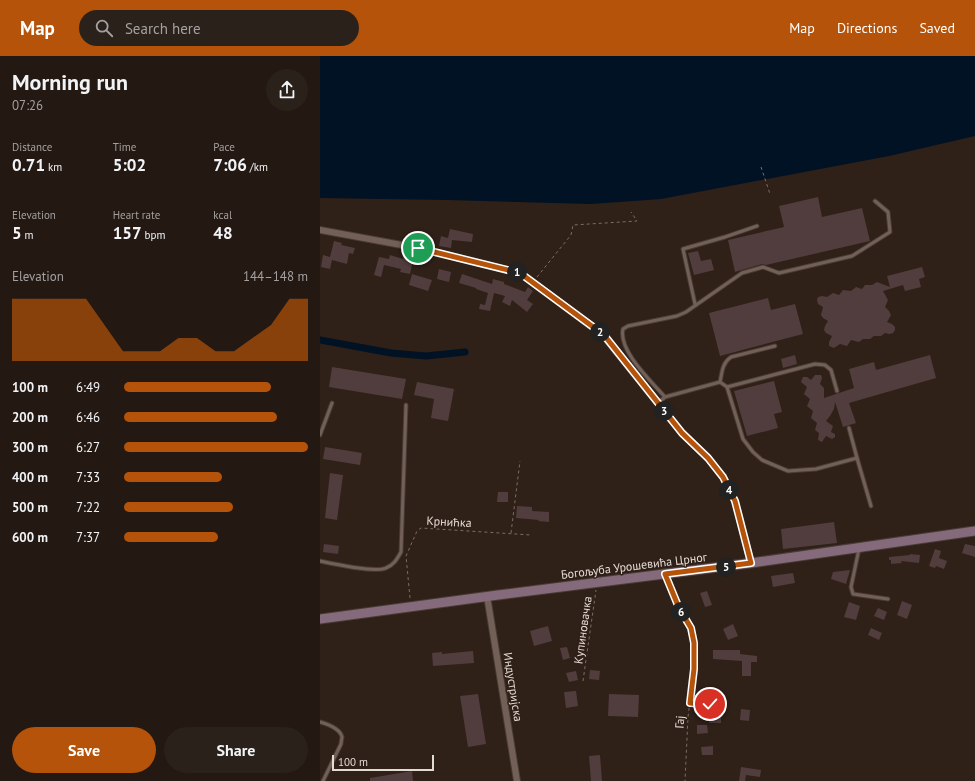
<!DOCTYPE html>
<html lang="en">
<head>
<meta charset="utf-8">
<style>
	body { margin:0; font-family:"PT Sans",sans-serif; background:#2b211b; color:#f1f3f6; height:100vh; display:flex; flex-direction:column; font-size:15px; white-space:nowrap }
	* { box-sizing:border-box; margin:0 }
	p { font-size:13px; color:#a3a09f }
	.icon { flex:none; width:22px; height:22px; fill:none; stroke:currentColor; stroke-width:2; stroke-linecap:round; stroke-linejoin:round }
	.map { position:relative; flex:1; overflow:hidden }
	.details { display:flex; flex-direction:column; background:#231812; width:320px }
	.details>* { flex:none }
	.scale { position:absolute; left:12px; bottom:10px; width:102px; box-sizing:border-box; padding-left:4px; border:2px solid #e5dbd5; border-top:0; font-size:11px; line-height:14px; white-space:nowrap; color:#e5dbd5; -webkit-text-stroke:3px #2f2018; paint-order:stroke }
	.pin { position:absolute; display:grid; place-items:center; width:34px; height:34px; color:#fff; margin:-17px; border:2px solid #fff; border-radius:50%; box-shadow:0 1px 4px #0007 }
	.km { position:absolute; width:20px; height:20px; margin:-10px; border-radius:50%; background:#222; color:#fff; font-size:11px; line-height:20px; text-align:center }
	.round { display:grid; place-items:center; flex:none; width:42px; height:42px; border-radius:21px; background:#2b211b }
	.summary { display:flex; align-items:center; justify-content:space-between; height:68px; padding:0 12px }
	h1 { font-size:22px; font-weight:600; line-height:30px }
	.stats { display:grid; grid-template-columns:repeat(3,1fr); gap:6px; height:68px; padding:4px 12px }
	.stats div { display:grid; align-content:center }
	.stats b { font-size:17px; font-weight:600 }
	.stats small { font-size:11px; font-weight:400 }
	.stats p { font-size:11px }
	.chart { height:112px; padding:8px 12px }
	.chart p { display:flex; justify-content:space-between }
	.chart svg { width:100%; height:72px; margin-top:4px; fill:#b45309; opacity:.7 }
	.action { display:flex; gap:8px; margin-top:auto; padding:8px 12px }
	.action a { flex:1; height:46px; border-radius:24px; background:#b45309; color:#fff; font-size:16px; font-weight:600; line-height:46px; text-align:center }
	.action a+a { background:#2b211b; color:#f1f3f6 }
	ul { padding:0 12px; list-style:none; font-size:13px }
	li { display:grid; grid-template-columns:64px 48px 1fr; align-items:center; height:30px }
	li i { height:10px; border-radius:5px; background:#b45309 }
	header { display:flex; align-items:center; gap:24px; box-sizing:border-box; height:56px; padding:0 20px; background:#b45309; color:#fff }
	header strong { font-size:19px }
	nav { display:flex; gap:22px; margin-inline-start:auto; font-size:14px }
	.search { width:280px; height:36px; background:#2b211b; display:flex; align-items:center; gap:10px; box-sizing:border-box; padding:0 14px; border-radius:22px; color:#a3a09f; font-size:15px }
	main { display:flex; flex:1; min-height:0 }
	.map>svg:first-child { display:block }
</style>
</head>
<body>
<header>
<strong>Map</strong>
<div class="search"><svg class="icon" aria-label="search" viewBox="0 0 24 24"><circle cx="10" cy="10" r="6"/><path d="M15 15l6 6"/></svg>Search here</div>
<nav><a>Map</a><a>Directions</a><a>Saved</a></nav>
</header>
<main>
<section class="details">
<div class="summary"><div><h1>Morning run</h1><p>07:26</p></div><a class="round"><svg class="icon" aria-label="share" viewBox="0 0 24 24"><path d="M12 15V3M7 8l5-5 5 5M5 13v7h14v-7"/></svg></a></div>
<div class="stats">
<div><p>Distance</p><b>0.71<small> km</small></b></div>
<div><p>Time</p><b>5:02</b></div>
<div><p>Pace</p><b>7:06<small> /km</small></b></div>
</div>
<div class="stats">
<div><p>Elevation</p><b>5<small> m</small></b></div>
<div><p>Heart rate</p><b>157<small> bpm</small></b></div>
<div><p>kcal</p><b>48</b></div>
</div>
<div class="chart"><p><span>Elevation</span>144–148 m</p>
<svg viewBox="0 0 160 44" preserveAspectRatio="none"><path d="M0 44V6L10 6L20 6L30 6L40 6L50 22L60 38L70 38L80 38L90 30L100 30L110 38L120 38L130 30L140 22L150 6L160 6V44z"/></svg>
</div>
<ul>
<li><b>100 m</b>6:49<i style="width:80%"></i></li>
<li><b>200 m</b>6:46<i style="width:83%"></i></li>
<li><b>300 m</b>6:27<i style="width:100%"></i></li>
<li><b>400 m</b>7:33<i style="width:53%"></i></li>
<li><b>500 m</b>7:22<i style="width:59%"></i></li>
<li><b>600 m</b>7:37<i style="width:51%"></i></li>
</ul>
<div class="action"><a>Save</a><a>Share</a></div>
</section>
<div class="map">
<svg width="655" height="725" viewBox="0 0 655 725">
	<rect width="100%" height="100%" fill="#2f2018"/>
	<path fill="#001224" d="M0,0H655V80L569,100L341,143L271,148L128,144L0,142Z"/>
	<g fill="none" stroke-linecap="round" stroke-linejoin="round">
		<path stroke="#001224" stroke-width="7" d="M0,284L71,297L106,300L145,296"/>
	</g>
	<g fill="#513d3d">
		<path d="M498,141L502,161L542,152L550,185L446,209L442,208L415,216L408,184L464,171L459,150Z"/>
		<path d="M130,173L153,178L152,186L132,184L131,192L119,190L121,180L128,182Z"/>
		<path d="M14,185L22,187L21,189L35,192L33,198L29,197L27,208L12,204L10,213L1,211L3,199L10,201Z"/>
		<path d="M378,195L381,205L391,203L394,214L374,219L368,197Z"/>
		<path d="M70,199L83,203L84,200L93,203L90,218L80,216L81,213L64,209L61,221L54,219L59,201L69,203Z"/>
		<path d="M602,211L605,221L599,223L601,231L585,235L583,229L563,235L568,244L565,251L569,255L571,259L567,266L572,268L575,271V274L573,277L569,278L565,277L561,280H554L550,283H543L539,286L531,284L527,290L520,288L514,292L509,290V286L512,280L506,277L504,274L505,270L508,265L503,262L501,259L503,251L498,248L497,244L498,241L502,240L507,241L513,237L519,239L523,234L531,235L536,231L542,233L545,229H552L557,226L570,231L567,220Z"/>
		<path d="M119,213L131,216L129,226L117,223Z"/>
		<path d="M92,218L112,224L108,235L89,229Z"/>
		<path d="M142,218L172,228L173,223L184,226V228L205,236L208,231L213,235L207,244L213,248L207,256L192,244L190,250L182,246L185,240L174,237L170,255L159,253L160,248L165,249L168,237L156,233V232L139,227Z"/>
		<path d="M448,242L451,254L475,248L483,278L400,300L389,257Z"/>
		<path d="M475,299L477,308L463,312L461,303Z"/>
		<path d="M610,299L616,322L529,347L536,367L523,371L515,346L514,353L510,360L506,365L513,370L511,376L515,378V381L512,383L506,380L502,386L498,384L499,377L495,374L497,367L491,362L493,355L487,350L490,343L484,338L487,331L481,326L483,321H487L491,324L495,319H501L502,322L500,328L504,332V342L534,332L529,313L554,306L556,314Z"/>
		<path d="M12,311L86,323L82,343L9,331Z"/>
		<path d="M454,325L462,356L454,358L458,372L427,380L414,335Z"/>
		<path d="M97,326L134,333L128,365L111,362L114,343L94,339Z"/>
		<path d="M5,391L42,397L40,409L3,403Z"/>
		<path d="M10,417L23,419L17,464L5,462Z"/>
		<path d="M178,436H188V446H177Z"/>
		<path d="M197,450L212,451V455L229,456V466L218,465L219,464L196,462Z"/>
		<path d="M514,466L517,487L463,493L461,473Z"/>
		<path d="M4,488L19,490L18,498L3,496Z"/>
		<path d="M645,488L655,490V501L642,497Z"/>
		<path d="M615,493L621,495L619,502L627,505L624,513L616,510L615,512L609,510Z"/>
		<path d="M590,498L600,499L599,507L581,505L582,507L571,508V504H569V501L590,499Z"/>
		<path d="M530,514L526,528L511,523L513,516Z"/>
		<path d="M473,517L475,527L453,531L451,520Z"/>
		<path d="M387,535L392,549L385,551L380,537Z"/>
		<path d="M582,545L592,549L587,563L577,559Z"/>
		<path d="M529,546L540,550L536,564L524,561Z"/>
		<path d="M558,552L567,556L564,564L554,560Z"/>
		<path d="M413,568L418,580L408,584L403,573Z"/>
		<path d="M228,570L232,585L214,590L210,575Z"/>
		<path d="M551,572L562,577L559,584L548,579Z"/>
		<path d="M247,591L250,602L243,604L240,592Z"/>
		<path d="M393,594H420V598L437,600V606H431V620H422V605L393,603Z"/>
		<path d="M153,595L154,607L113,610L112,597L122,596V598Z"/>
		<path d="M270,614L280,615L279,624L269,623Z"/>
		<path d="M256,615L258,624L249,626L246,617Z"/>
		<path d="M256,635L258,650L246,652L244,636Z"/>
		<path d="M158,638L166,688L148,691L140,640Z"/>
		<path d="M289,638L319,639L318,661L288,660Z"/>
		<path d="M421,653L430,654L429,665L420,664Z"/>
		<path d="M390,658L401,659V667H389Z"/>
		<path d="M377,669H387L388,677L377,678Z"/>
		<path d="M393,690V699H382L381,691Z"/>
		<path d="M280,699L282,725H271L269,700Z"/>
		<path d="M421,711L441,714L440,721L426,719L425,725H419Z"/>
		<path d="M92,715L93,725H50V722Z"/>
	</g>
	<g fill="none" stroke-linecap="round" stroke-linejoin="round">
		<g stroke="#483c36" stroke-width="5">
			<g id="lane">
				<path d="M375,248L363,193L405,181L437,170"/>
				<path d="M400,326C402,317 402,307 411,301L455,290"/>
				<path d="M407,331L423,383L433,396L442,404L468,415L496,413L537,402L551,450"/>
				<path d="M345,341C332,326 298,295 303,273L308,270L357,260L366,256L422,217L443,211L459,217L532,200L570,176L568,156L555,145"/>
				<path d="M338,347L345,341L400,326L407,331L495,308L505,309L511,314L517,335"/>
				<path d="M529,372L537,402"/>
				<path d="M0,379L12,347"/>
				<path d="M539,493L531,531L533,538L568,543"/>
				<path d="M0,505C14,508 55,517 66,512C74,509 77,503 81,496L86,349"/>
				<path d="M0,666C7,668 20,673 22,681C22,682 21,686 21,688L3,725"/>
			</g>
		</g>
		<g stroke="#483c36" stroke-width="8">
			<g id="street">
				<path d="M0,174L98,192L200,217L283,279L362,377L388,402L403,421L415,445L431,507"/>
				<path d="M167,540L197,725"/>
			</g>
		</g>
		<g stroke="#483c36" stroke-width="11">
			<path id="secondary" d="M0,563L178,539L431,507L655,475"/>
		</g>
		<g stroke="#7b6e67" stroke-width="1" stroke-dasharray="3 3" stroke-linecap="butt">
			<path d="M441,111L450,138"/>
			<path d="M217,221L251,179L253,169L317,165L311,156"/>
			<path d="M191,477L200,405"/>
			<path d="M348,526L359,552L371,572L374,587V613L368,661L365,725"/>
			<path d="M90,542L86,500L97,475L101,472L211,479"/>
			<path d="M263,625L276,534"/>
			<path d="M371,647L404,650"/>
		</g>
		<use href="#lane" stroke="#726057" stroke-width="3"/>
		<use href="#street" stroke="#726057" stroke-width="6"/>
		<use href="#secondary" stroke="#856a7c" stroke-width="9"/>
	</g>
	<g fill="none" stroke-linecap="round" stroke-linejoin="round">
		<g stroke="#fff" stroke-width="8">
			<path id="route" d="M98,192L200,217L284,279L362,377L388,402L403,421L415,445L431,507L345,518L359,552L371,572L374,587V613L370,647L390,648"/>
		</g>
		<use href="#route" stroke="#b45309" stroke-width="5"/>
	</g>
	<g text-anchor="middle" stroke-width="3" stroke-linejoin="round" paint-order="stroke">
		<g font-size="12" fill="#e5dbd5" stroke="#2f2018">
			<text transform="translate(129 466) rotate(3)" y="4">Крнићка</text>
			<text transform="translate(314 510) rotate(-7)" y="4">Богољуба Урошевића Црног</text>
			<text transform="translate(263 574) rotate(-82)" y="4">Купиновачка</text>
			<text transform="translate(193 631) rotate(81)" y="4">Индустријска</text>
			<text transform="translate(360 666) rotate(-86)" y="4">Гај</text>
		</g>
	</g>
</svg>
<div class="scale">100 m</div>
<div class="pin" style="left:98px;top:192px;background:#1e9e55"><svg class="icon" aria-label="arrive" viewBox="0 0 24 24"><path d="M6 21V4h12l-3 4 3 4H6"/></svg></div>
<div class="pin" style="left:390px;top:648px;background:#d93025"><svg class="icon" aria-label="check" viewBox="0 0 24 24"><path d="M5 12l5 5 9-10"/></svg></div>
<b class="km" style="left:197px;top:216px">1</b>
<b class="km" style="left:280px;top:276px">2</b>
<b class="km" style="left:344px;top:355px">3</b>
<b class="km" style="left:409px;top:434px">4</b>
<b class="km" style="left:406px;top:511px">5</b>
<b class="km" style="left:361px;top:556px">6</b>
</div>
</main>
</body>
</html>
